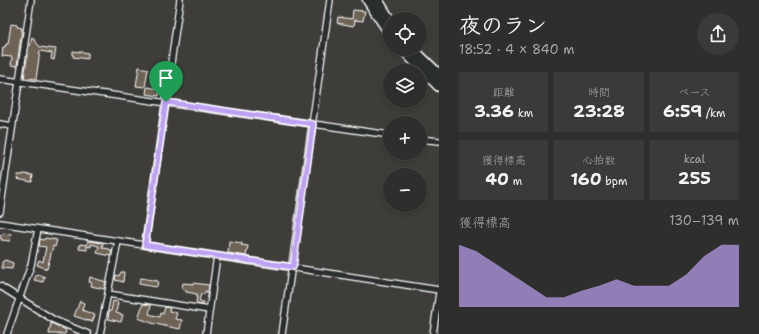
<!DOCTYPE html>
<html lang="ja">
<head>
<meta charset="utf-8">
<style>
	body { margin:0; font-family:"Shantell Sans","Klee One",sans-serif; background:#3a3a38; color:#f1f3f6; height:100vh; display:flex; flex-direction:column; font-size:15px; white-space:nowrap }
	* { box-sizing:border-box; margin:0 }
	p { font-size:13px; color:#a7a8a9 }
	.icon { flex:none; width:22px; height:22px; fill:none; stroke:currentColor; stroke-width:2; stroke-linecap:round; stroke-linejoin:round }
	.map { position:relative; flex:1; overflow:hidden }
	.sheet { display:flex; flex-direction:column; background:#2e2e2c; width:320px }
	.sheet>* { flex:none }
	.buttons { position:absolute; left:383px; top:12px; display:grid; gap:8px }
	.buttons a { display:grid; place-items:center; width:44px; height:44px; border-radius:50%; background:#2e2e2c; box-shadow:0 2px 6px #0003,0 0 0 1px #494a48; font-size:20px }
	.pin { position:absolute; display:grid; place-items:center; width:34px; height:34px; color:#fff; margin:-41px -17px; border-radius:50% 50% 50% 0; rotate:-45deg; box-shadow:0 0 4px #0007 }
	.pin .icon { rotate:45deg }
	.round { display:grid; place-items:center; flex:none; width:42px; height:42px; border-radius:21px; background:#3a3a38 }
	.overview { display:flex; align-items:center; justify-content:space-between; height:68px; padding:0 20px }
	h1 { font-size:22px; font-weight:700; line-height:30px }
	.stats { display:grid; grid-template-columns:repeat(3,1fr); gap:6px; height:68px; padding:4px 20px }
	.stats div { display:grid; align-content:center; border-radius:0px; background:#3a3a38; text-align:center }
	.stats b { font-size:17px; font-weight:700 }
	.stats small { font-size:11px; font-weight:400 }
	.stats p { font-size:11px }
	.chart { height:112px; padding:8px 20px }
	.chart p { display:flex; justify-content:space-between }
	.chart svg { width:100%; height:72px; margin-top:4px; fill:#bca0f2; opacity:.7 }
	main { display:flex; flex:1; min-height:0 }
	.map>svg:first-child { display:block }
</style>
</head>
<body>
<main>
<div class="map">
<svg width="439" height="334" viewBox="0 0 439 334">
	<rect width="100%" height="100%" fill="#3e3d3a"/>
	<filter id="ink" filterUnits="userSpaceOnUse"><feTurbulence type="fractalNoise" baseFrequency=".025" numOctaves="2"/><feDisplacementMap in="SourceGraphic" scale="8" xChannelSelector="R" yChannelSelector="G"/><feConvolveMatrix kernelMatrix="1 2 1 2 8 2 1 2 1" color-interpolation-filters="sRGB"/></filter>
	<g filter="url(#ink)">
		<g fill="#6e6355" stroke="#fff">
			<path d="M353,10L365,11L363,21L355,20L354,26L337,23L338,17L352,19Z"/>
			<path d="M11,24L17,25V27L22,28L17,66L11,65L12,57L2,56L3,47H5L6,44H8Z"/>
			<path d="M32,37L40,47L56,49L54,60L51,59L52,53L40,51L36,79L24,78L29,45L30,46Z"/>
			<path d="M73,51L88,53V59L73,57Z"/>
			<path d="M139,67L148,69L145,87L136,86Z"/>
			<path d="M147,87L160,89L159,96L146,94Z"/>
			<path d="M23,174L33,175L32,182L17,179L18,175H23Z"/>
			<path d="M3,233L11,234L10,241L1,240L2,239L0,238V235H2Z"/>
			<path d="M45,238L57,240L55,247L53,246L47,269L37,265L39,260L43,262L46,247L39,246L40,239L44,240Z"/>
			<path d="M88,241L103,243L102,248L110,249V251H112L111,256L97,253L99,246L91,244V247L87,246V250L79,249L80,244L87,245Z"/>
			<path d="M229,241L242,243L241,245L248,246L246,256L228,253Z"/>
			<path d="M5,260L13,263L12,269L2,268V262Z"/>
			<path d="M121,272H124L123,282L115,280L116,275L119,276Z"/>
			<path d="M37,274L45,277L43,282L34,280Z"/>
			<path d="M90,277L106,282L104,289L91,286L92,283L89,282Z"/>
			<path d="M141,278L158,281L157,286L156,287L139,284L140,279Z"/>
			<path d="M183,283L193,284V283L209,285L208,292L205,291V294H201L199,301L204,302L203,305L196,304L197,294L186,292V290L182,289Z"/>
			<path d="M80,301L84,303L82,310L95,315L92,322L74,316Z"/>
			<path d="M113,301L118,302L116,313L123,315L121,322L108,319L109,311H111Z"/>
			<path d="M143,304L151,305L149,314L160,317L161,313L163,314L165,307L170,308L169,311L177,313L175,319L182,320L180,329L155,324L138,318Z"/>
			<path d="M51,323L66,330L65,334H49Z"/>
		</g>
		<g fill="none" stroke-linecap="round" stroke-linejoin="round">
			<g stroke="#fff" stroke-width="8">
				<g id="street">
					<path d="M0,79L390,135"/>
					<path d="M0,124L12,126"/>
					<path d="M420,139L439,141"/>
					<path d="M0,212L31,0"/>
					<path d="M0,223L439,290"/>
					<path d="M145,245L180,0"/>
					<path d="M0,286L54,320L88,334"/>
					<path d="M108,294L209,310"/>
					<path d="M7,334L31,265L38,229"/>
					<path d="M100,334L118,241"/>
					<path d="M206,334L217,256"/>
					<path d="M282,334L330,0"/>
					<path d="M433,334L439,293"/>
				</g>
			</g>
			<g stroke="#fff" stroke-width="13">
				<g id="highway">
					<path d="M368,0L390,33"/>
					<path d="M377,0L390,21"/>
					<path d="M403,49L439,86"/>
					<path d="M412,49L439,75"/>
				</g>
			</g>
			<use href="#street" stroke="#2a2d2e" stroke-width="5.5"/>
			<use href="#highway" stroke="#2a2d2e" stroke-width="10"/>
		</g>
	</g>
	<g fill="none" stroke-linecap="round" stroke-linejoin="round" filter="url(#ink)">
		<g stroke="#fff" stroke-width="8">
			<path id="route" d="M166,102L313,124L293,267L145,245Z"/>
		</g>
		<use href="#route" stroke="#bca0f2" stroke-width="5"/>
	</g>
</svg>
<div class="buttons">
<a><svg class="icon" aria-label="locate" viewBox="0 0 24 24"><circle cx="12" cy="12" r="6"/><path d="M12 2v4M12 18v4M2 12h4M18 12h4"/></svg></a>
<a><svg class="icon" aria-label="layers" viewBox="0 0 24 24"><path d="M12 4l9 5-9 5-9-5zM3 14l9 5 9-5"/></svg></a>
<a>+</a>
<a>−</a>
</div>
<div class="pin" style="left:166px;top:102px;background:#1e9e55"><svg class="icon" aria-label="arrive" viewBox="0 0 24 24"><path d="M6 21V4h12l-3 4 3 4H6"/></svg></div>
</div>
<section class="sheet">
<div class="overview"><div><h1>夜のラン</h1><p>18:52 · 4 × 840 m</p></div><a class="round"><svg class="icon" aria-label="share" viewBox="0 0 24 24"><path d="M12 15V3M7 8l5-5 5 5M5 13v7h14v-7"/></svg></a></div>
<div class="stats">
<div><p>距離</p><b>3.36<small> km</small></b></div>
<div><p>時間</p><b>23:28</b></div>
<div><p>ペース</p><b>6:59<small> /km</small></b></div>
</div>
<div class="stats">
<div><p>獲得標高</p><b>40<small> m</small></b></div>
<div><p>心拍数</p><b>160<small> bpm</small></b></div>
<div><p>kcal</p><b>255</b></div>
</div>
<div class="chart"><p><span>獲得標高</span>130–139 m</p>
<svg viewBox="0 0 160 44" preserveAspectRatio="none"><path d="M0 44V6L10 10L20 17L30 24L40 31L50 38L60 38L70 34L80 31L90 27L100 31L110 31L120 31L130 24L140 13L150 6L160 6V44z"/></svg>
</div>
</section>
</main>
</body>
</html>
